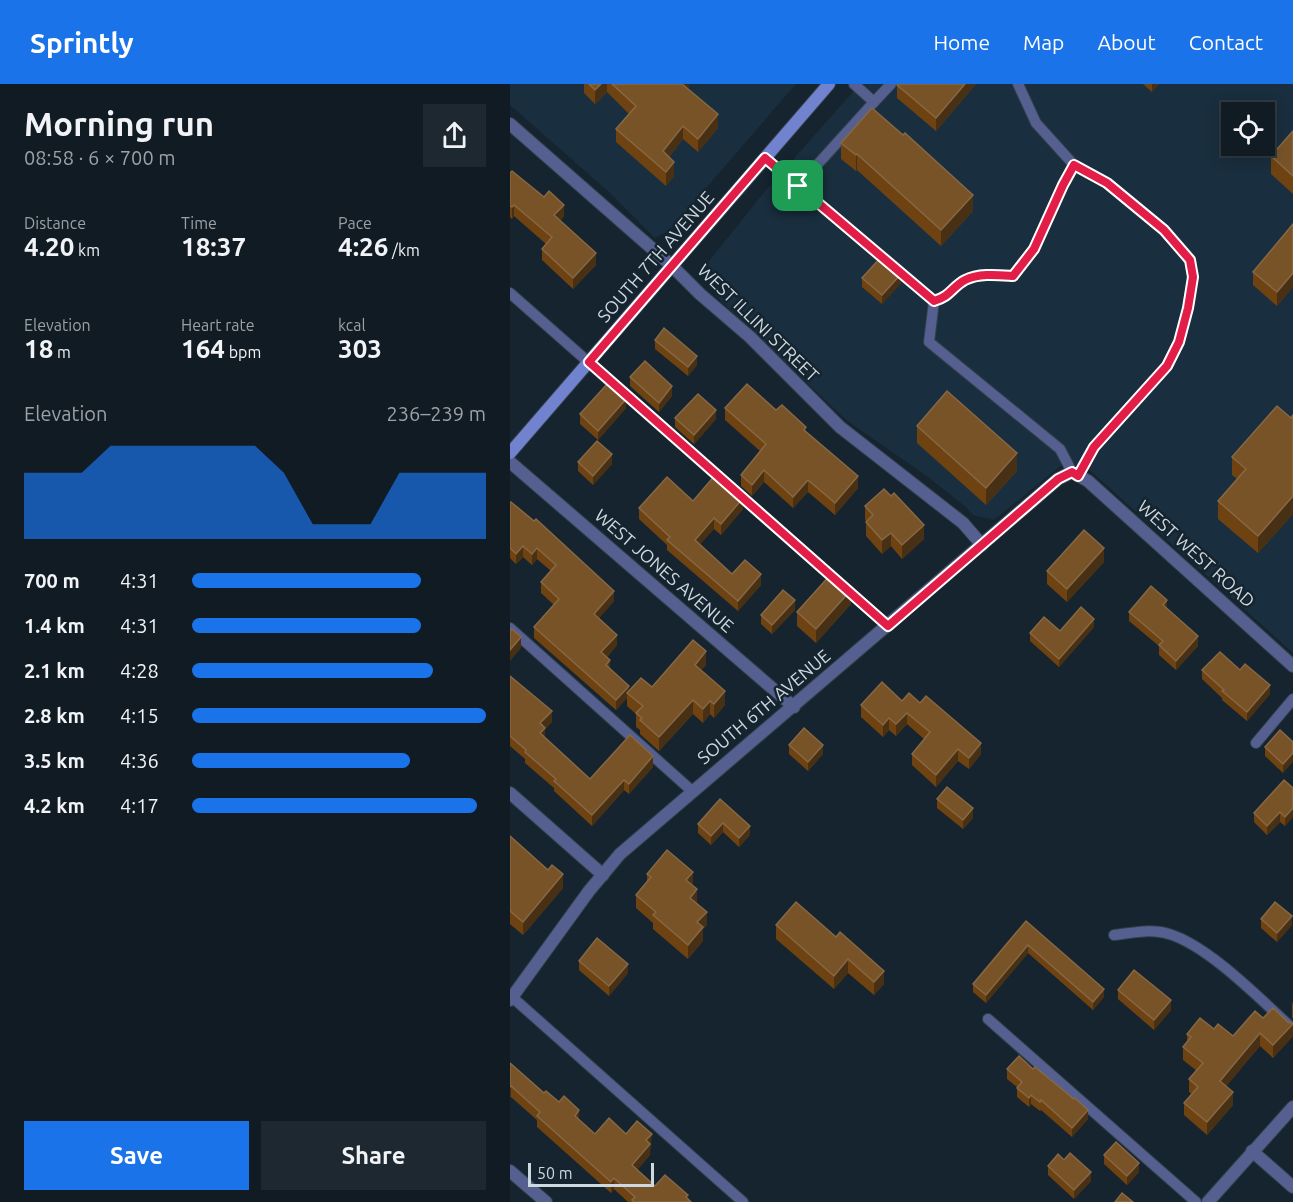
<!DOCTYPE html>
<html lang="en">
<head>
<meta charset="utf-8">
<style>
	body { margin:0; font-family:Ubuntu,sans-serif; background:#1e2830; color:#f1f3f6; height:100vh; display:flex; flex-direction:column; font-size:22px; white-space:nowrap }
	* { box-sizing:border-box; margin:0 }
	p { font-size:20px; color:#9ca1a6 }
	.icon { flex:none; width:33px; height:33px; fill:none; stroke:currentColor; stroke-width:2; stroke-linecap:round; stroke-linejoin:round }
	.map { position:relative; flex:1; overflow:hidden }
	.side { display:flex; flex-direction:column; background:#101b23; width:510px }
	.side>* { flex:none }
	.tools { position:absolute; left:711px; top:18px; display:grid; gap:12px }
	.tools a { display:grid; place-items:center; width:54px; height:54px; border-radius:0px; background:#101b23; box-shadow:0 3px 15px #0003,0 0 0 2px #303941; font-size:30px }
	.scale { position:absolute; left:18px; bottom:15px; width:126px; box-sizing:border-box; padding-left:6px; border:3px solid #ced8df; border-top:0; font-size:16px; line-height:21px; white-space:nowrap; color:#ced8df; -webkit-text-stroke:4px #15242f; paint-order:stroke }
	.pin { position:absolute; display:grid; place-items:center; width:51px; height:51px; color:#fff; margin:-26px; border-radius:12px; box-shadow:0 3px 9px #0006 }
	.round { display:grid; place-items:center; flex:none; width:63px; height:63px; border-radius:0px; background:#1e2830 }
	.overview { display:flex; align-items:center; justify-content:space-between; height:102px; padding:0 24px }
	h1 { font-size:33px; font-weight:700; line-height:45px }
	.stats { display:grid; grid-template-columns:repeat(3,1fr); gap:9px; height:102px; padding:6px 24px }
	.stats div { display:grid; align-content:center }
	.stats b { font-size:26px; font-weight:700 }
	.stats small { font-size:16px; font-weight:400 }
	.stats p { font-size:16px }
	.chart { height:168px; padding:12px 24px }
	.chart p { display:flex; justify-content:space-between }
	.chart svg { width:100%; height:108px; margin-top:6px; fill:#1a73e8; opacity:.7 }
	.cta { display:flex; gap:12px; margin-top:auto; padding:12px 24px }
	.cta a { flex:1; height:69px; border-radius:0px; background:#1a73e8; color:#fff; font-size:24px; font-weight:700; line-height:69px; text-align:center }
	.cta a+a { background:#1e2830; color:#f1f3f6 }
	ul { padding:0 24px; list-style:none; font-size:20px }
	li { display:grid; grid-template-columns:96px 72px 1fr; align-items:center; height:45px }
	li i { height:15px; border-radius:8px; background:#1a73e8 }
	header { display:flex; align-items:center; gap:36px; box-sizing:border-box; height:84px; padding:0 30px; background:#1a73e8; color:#fff }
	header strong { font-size:28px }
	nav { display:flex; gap:33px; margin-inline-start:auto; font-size:21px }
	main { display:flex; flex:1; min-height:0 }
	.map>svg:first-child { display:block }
</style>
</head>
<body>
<header>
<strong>Sprintly</strong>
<nav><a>Home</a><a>Map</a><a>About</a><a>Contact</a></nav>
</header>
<main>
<section class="side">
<div class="overview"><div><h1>Morning run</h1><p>08:58 · 6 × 700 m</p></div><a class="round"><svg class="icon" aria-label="share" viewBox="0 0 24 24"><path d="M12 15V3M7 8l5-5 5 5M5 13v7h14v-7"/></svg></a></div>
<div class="stats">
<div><p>Distance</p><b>4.20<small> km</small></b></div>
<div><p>Time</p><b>18:37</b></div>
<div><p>Pace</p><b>4:26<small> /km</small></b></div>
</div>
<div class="stats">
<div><p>Elevation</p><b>18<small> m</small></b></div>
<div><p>Heart rate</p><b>164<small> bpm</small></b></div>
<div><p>kcal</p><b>303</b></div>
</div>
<div class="chart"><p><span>Elevation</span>236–239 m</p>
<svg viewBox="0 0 160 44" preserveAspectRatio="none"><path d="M0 44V17L10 17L20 17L30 6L40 6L50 6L60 6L70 6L80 6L90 17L100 38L110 38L120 38L130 17L140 17L150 17L160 17V44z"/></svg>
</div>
<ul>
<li><b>700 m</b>4:31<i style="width:78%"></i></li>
<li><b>1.4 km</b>4:31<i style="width:78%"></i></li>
<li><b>2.1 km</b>4:28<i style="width:82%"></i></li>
<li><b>2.8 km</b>4:15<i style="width:100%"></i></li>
<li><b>3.5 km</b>4:36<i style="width:74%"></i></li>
<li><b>4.2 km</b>4:17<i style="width:97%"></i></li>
</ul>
<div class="cta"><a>Save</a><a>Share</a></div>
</section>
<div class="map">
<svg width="783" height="1118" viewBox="0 0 783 1118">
	<rect width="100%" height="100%" fill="#15242f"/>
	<g fill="#192e3e" fill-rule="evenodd">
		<path d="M0,0H286L159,147L145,154L100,109L0,21Z"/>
		<path d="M350,0H783V569L576,383L561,379L553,380L484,436L463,431L457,424L418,393L336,336L209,215L193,194L199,177L256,106ZM722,28H754V62H722Z"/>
	</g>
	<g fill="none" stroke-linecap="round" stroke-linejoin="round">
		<g stroke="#33414b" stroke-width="12">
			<g id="lane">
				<path d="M344,0L364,18L381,0"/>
				<path d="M255,74L424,217C442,212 442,203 455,196C469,189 488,191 503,192L524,165L553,101L564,81L526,39L508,0"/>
				<path d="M564,81L597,99L654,146L680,175L683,193L678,224L669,258L657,282L584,363L568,391"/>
				<path d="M288,102L364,18"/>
				<path d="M0,209L378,542"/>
				<path d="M424,217L419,258L550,365L562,388"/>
				<path d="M0,544L182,707"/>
				<path d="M746,659L783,615"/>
				<path d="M604,851C622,849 642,844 659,850C699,862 751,916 783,945"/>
				<path d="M2,913L233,1118"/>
				<path d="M478,935L686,1118"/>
			</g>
		</g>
		<g stroke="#33414b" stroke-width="14">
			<g id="street">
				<path d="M0,40L162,182L190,210L240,253L330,343L453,439L472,461"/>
				<path d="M0,378L284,623"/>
				<path d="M0,709L93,791"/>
				<path d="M0,916L79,807L110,770L548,395L562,388L578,397L783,582"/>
				<path d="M742,1067L783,1103"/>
				<path d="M0,1087L36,1118"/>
				<path d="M698,1118L783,1023"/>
			</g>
		</g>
		<g stroke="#33414b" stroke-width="14">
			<path id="secondary" d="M0,369L319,0"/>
		</g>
		<use href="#lane" stroke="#556090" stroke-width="10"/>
		<use href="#street" stroke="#556090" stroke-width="12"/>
		<use href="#secondary" stroke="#7183cf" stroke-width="12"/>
	</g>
	<g fill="#6f4311">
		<path d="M74,0H179V3L177,4L208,44L188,68L173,55L159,73L164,92L156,102L106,58V45L119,30L97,8L85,20L74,9Z"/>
		<path d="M466,0L426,47L387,14V1Z"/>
		<path d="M633,0H649L642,8Z"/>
		<path d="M783,47V110L761,90V72Z"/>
		<path d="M331,59L463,127L431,162L347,86L346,87L331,75Z"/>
		<path d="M0,89L54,132L50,137L86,181L63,205L32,176V165L36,160L4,132L2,135L0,133Z"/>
		<path d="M783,140V203L767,222L743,201V188Z"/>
		<path d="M352,194L391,199L372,220L352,203Z"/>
		<path d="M145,256L187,281L178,292L145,265Z"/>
		<path d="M120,293L162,312L149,328L120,302Z"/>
		<path d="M116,324L88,356L70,340V330Z"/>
		<path d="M215,324L266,326L296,348L348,404L325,431L298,408L283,424L254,398L242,412L231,402V391L250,367L215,336Z"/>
		<path d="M783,331V430L748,469L708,435V417L727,395L722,391V373L781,334Z"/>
		<path d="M165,334L206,335L184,360L165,343Z"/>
		<path d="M407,342L507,387L476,421L407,359Z"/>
		<path d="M68,378L102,380L83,401L68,387Z"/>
		<path d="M183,417L233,425L211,451L204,445L190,460L222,490L251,501L228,527L157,466V461L129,435V424Z"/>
		<path d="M0,419L104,517L89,534L107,561L97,573L100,585L119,607L142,603L196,581L191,586L215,621L204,634L200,630L193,639L183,630L149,667L130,650V646L126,643V630L117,622V614L106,626L24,554V543L44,521L31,509V498L41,487L27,475L22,481L13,473L6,480L0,474Z"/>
		<path d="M355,422L414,455L392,475L381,462L372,470L356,452V437L355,436Z"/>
		<path d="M594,478L557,518L537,500V487Z"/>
		<path d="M341,520L306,559L287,542V528Z"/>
		<path d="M657,525L688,562L666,586L649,571V562L619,537V528Z"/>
		<path d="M285,526L262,550L251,540V531Z"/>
		<path d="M584,543L549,583L520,557V549L550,547Z"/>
		<path d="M692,586H730L760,610L737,637L712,616V614L692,595Z"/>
		<path d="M0,592L42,638L35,645V654L80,695L143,683L119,710L114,706L82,742L44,707V704L15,679V675L0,662Z"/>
		<path d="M392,617L410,619L471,670L459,685L448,677L426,703L402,681V670L414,655L397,640L386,652L379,646L373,653L351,633V621Z"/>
		<path d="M783,658L773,689L755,672V663Z"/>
		<path d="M279,661L313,670L298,687L279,670Z"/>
		<path d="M783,704V733L775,742L770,738L757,751L744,738V729Z"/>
		<path d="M210,715L240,751L229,763L213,748L201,761L188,749V740Z"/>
		<path d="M427,715L463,734L453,745L427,724Z"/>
		<path d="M0,752L53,804L13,851L0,840Z"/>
		<path d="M137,790L183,802L187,819L197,841L193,845V857L178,875L143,845V839L126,824V811L137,797Z"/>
		<path d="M286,818L374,900L364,911L338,889L324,905L266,855V841Z"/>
		<path d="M751,835L782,841L767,858L751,844Z"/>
		<path d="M516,837L594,913L583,926L518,869L476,919L463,908V900Z"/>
		<path d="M69,877L118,889L99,912L69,886Z"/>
		<path d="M608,906L661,926L644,946L608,915Z"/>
		<path d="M783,918V935L782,933V920Z"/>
		<path d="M753,934L783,952L763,974L750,962L716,1002L723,1021L697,1051L674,1031V1019L682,1010L679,1008V995L687,987L673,976V963L677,958V950L704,945L723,952Z"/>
		<path d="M0,979L34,1009L69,1036L85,1050H116L142,1061L140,1062V1071L127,1086L145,1102L178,1115L181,1118H118L104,1105L101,1109L27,1043V1036L1,1013Z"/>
		<path d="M497,985L578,1035L562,1053L531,1026L530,1027L521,1020L519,1023L507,1013V1003L497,995Z"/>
		<path d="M594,1071L629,1088L617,1101L594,1080Z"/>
		<path d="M538,1082L581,1097L564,1115L538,1091Z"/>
	</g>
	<g fill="#473014">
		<path d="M91,0H97V8L85,20V6Z"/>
		<path d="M170,0H179V3L170,12Z"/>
		<path d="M455,0H466L426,47V34Z"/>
		<path d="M642,0H649L642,8Z"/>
		<path d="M208,30V44L188,68V55Z"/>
		<path d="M173,42V55L153,80V67Z"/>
		<path d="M347,70V86L346,87V71Z"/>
		<path d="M164,78V92L156,102V88Z"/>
		<path d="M463,111V127L431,162V146Z"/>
		<path d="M4,121V132L2,135V123Z"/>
		<path d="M54,121V132L44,143V131Z"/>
		<path d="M86,169V181L63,205V194Z"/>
		<path d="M783,189V203L767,222V208Z"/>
		<path d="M391,190V199L372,220V211Z"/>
		<path d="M187,272V281L178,292V283Z"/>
		<path d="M162,302V312L149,328V319Z"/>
		<path d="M116,315V324L88,356V347Z"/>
		<path d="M206,326V335L184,360V351Z"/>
		<path d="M507,369V387L476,421V404Z"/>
		<path d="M102,370V380L83,401V392Z"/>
		<path d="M254,386V398L242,412V401Z"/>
		<path d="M348,392V404L325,431V419Z"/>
		<path d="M298,396V408L283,424V413Z"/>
		<path d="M783,412V430L748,469V452Z"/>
		<path d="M233,414V425L211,451V440Z"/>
		<path d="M204,434V445L185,466V456Z"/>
		<path d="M414,441V455L392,475V461Z"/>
		<path d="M381,449V462L372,470V456Z"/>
		<path d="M13,462V473L6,480V470Z"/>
		<path d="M27,464V475L22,481V470Z"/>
		<path d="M594,464V478L557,518V505Z"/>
		<path d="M251,490V501L228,527V517Z"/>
		<path d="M341,506V520L306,559V545Z"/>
		<path d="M104,507V517L84,540V530Z"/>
		<path d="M285,516V526L262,550V541Z"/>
		<path d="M657,516V525L653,521Z"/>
		<path d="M584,535V543L549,583V575Z"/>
		<path d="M107,551V561L91,579V568Z"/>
		<path d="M688,552V562L666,586V577Z"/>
		<path d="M11,553V564L0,577V566Z"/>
		<path d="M196,567V581L185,594V581Z"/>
		<path d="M100,576V586L96,581Z"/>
		<path d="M760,601V610L737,637V628Z"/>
		<path d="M119,602V610L117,609V614L106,626V616Z"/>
		<path d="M215,607V621L204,634V620Z"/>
		<path d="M183,616V630L149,667V653Z"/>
		<path d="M200,617V630L193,639V625Z"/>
		<path d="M42,627V638L35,645V654L30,660V639Z"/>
		<path d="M397,629V640L386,652V640Z"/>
		<path d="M379,634V646L373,653V641Z"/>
		<path d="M471,659V670L459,685V674Z"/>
		<path d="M313,661V670L298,687V678Z"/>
		<path d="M448,665V677L426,703V691Z"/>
		<path d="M783,669V678L773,689V680Z"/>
		<path d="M143,672V683L119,710V700Z"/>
		<path d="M114,696V706L82,742V731Z"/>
		<path d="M463,724V734L453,745V736Z"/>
		<path d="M783,724V733L775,742V733Z"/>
		<path d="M770,728V738L757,751V742Z"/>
		<path d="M213,739V748L201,761V752Z"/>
		<path d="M240,742V751L229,763V754Z"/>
		<path d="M183,788V801L176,796Z"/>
		<path d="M53,790V804L13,851V838Z"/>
		<path d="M187,805V819L180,827V814Z"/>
		<path d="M197,828V841L193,845V857L178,875V861L187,838Z"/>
		<path d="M782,832V841L767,858V849Z"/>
		<path d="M518,861V869L476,919V911Z"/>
		<path d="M338,875V889L324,905V892Z"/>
		<path d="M118,880V889L99,912V902Z"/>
		<path d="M374,887V900L364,911V898Z"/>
		<path d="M594,905V913L583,926V918Z"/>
		<path d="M661,916V926L644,946V936Z"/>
		<path d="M783,940V952L763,974V961Z"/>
		<path d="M750,949V962L710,1010V997Z"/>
		<path d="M1,1002V1013L0,1014V1003Z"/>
		<path d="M723,1008V1021L697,1051V1038Z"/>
		<path d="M521,1011V1020L519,1023V1014Z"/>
		<path d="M69,1026V1037L65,1032Z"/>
		<path d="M578,1026V1035L562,1053V1044Z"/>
		<path d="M142,1050L140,1071L122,1092V1081L136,1056Z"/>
		<path d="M629,1079V1088L617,1101V1092Z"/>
		<path d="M581,1088V1097L564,1115V1106Z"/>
		<path d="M104,1094V1105L101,1109V1098Z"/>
	</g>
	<g fill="#795328" stroke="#876844" stroke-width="1.5">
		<path d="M79,0H91L85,6Z"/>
		<path d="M102,0H172L208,30L188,55L173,42L153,67L164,78L156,88L106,45L126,22Z"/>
		<path d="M388,0H455L426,34L387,1Z"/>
		<path d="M362,24L393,51L395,49L463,111L431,146L347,70L346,71L331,59Z"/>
		<path d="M783,47V92L761,72Z"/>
		<path d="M2,87L34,113L39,107L54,121L44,131L86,169L63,194L32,165L42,153L4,121L2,123L0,122V89Z"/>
		<path d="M783,140V189L767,208L743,188Z"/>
		<path d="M371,173L391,190L372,211L352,194Z"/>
		<path d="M154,244L187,272L178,283L145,256Z"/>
		<path d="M135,277L162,302L149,319L120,293Z"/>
		<path d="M98,299L116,315L88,347L70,330Z"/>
		<path d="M237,300L266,326L272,321L296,343L294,346L348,392L325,419L298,396L283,413L254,386L242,401L231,391L256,360L215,324Z"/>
		<path d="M437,307L507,369L476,404L407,342Z"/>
		<path d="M188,310L206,326L184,351L165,334Z"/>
		<path d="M767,322L781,334L783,331V412L748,452L708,417L736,385L722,373Z"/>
		<path d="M87,357L102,370L83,392L68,378Z"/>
		<path d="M206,390L233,414L211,440L204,434L185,456L222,490L235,476L251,490L228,517L157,456L160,453L129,424L157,393L183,417Z"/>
		<path d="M374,405L381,412L384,409L414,441L392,461L381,449L372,456L356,438L363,431L355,422Z"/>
		<path d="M1,418L24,437L26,435L104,507L84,530L107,551L91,568L100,576L96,581L119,602L106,616L24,543L49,515L31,498L46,481L27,464L22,470L13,462L6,470L0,464V419Z"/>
		<path d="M574,446L594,464L557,505L537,487Z"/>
		<path d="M322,489L341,506L306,545L287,528Z"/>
		<path d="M641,502L657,516L653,521L688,552L666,577L649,561L653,557L619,528Z"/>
		<path d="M273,506L285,516L262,541L251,531Z"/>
		<path d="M571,523L584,535L549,575L520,549L534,533L550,547Z"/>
		<path d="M2,545L11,553L0,566V547Z"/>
		<path d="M183,556L196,567L185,581L215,607L204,620L200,617L193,625L183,616L149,653L130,636L132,634L126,629L133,622L117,609L131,594L142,603Z"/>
		<path d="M710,568L730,586L735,580L760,601L737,628L712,607L714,606L692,586Z"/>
		<path d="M0,592L42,627L30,639L35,644L30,649L80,695L120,651L143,672L119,700L114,696L82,731L44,697L46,695L15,668L16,666L0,652Z"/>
		<path d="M372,598L392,617L399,609L410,619L416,612L471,659L459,674L448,665L426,691L402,670L420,648L397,629L386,640L379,634L373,641L351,621Z"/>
		<path d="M294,644L313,661L298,678L279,661Z"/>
		<path d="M770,646L783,658V669L773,680L755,663Z"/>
		<path d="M774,696L783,704V724L775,733L770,728L757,742L744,729Z"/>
		<path d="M437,703L463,724L453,736L427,715Z"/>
		<path d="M210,715L240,742L229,754L213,739L201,752L188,740Z"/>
		<path d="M0,752L38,786L42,781L53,790L13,838L0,827Z"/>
		<path d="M157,766L183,788L176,796L187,805L180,814L197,828L187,838L193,843L178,861L143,831L146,828L126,811L141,793L137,790Z"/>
		<path d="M286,818L326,853L330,848L374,887L364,898L338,875L324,892L266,841Z"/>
		<path d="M765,818L782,832L767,849L751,835Z"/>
		<path d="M516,837L594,905L583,918L518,861L476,911L463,900Z"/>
		<path d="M87,854L118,880L99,902L69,877Z"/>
		<path d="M624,886L661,916L644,936L608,906Z"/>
		<path d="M763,924L778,938L783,940L763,961L750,949L710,997L723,1008L697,1038L674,1019L688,1003L679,995L693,979L673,963L681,953L677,950L690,934L704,945L708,940L723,952L745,927L753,934Z"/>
		<path d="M509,972L523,985L525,983L564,1015L565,1014L578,1026L562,1044L531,1016L530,1018L521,1011L519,1014L507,1004L512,998L497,985Z"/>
		<path d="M0,979L34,1009L36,1007L49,1018L54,1012L69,1026L65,1032L85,1050L99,1034L116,1050L127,1037L142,1050L136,1056L140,1060L122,1081L145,1102L155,1091L178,1111L176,1113L181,1118H124L122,1116L125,1113L104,1094L101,1098L27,1032L30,1028L1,1002L0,1003Z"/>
		<path d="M606,1058L629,1079L617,1092L594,1071Z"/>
		<path d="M560,1069L581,1088L564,1106L538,1082L548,1070L554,1076Z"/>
		<path d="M612,1109L623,1118H605Z"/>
	</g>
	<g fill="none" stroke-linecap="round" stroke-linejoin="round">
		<g stroke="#fff" stroke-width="12">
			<path id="route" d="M255,74L424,217C441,212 442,203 455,196C469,189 488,191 503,192L524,165L553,101L564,81L597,99L654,146L680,176L683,193L678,224L669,258L657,282L584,363L568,392L562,388L548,395L378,542L79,278Z"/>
		</g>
		<use href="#route" stroke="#e11d48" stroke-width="8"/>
	</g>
	<g text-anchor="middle" stroke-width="5" stroke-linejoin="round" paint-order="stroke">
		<g font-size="18" fill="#ced8df" stroke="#15242f">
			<text transform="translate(146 173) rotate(-49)" y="6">SOUTH 7TH AVENUE</text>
			<text transform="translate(248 239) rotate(44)" y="6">WEST ILLINI STREET</text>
			<text transform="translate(686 470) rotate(42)" y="6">WEST WEST ROAD</text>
			<text transform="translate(154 487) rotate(41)" y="6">WEST JONES AVENUE</text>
			<text transform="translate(254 623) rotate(-40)" y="6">SOUTH 6TH AVENUE</text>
		</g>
	</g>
</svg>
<div class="tools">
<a><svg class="icon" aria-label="locate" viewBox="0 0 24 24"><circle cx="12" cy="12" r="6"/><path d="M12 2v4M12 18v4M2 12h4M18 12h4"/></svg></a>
</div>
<div class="scale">50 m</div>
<div class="pin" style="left:288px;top:102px;background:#1e9e55"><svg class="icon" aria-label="arrive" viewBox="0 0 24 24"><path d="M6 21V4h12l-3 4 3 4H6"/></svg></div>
</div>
</main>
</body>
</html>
